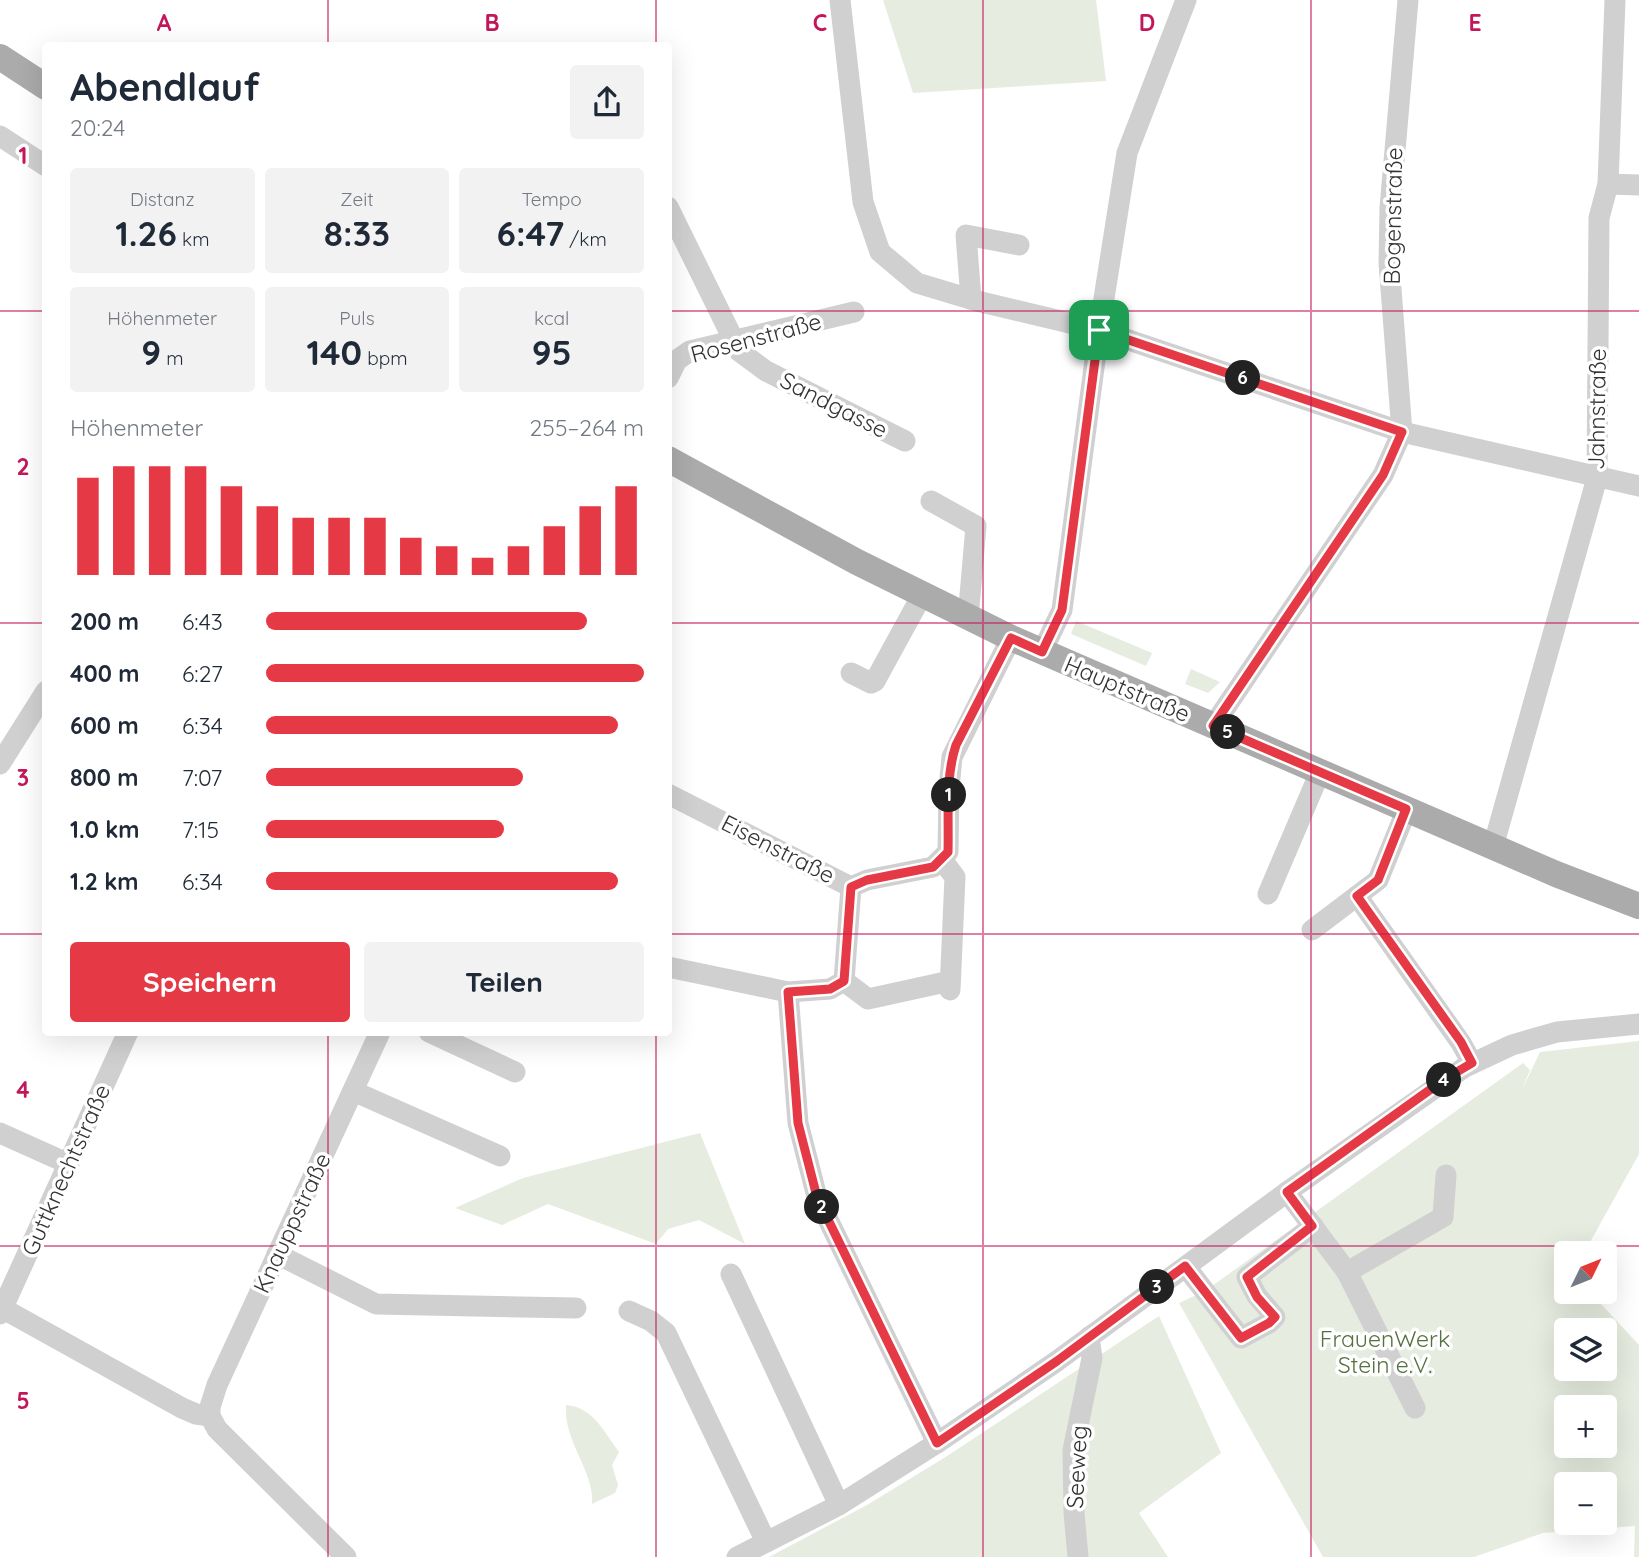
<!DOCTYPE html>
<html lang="de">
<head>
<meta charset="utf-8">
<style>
	body { margin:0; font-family:Quicksand,sans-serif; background:#f2f2f3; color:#1f2937; height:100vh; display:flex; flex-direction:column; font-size:26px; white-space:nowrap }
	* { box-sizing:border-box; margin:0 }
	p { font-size:23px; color:#747a83 }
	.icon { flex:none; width:38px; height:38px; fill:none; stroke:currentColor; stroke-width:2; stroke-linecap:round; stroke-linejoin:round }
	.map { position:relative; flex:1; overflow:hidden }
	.panel { position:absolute; left:42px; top:42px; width:630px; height:994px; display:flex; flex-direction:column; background:#fff; border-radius:7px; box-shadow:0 7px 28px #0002 }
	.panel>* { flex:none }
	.needle { width:46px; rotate:47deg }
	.controls { position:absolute; left:1554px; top:1241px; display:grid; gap:14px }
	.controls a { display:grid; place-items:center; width:63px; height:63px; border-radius:7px; background:#fff; box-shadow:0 7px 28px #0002; font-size:35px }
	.pin { position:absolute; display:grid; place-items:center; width:60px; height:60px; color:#fff; margin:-30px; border-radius:14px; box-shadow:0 4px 10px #0006 }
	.km { position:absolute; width:35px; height:35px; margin:-18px; border-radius:50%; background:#222; color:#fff; font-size:19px; line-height:35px; text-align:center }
	.round { display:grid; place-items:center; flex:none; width:74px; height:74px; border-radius:7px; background:#f2f2f3 }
	.overview { display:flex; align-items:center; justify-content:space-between; height:119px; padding:0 28px }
	h1 { font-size:38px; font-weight:800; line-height:52px }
	.stats { display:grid; grid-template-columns:repeat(3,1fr); gap:10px; height:119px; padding:7px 28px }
	.stats div { display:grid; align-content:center; border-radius:7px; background:#f2f2f3; text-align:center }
	.stats b { font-size:35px; font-weight:800 }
	.stats small { font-size:19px; font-weight:400 }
	.stats p { font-size:19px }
	.chart { height:196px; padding:14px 28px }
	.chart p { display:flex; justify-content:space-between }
	.chart svg { width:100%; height:126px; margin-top:7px; stroke:#e63946; stroke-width:6 }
	.button { display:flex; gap:14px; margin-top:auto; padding:14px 28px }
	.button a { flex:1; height:80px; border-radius:7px; background:#e63946; color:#fff; font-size:28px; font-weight:800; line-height:80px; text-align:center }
	.button a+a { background:#f2f2f3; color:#1f2937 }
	ul { padding:0 28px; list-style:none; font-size:23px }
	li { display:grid; grid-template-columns:112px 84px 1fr; align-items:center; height:52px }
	li i { height:18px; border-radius:9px; background:#e63946 }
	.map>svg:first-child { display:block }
</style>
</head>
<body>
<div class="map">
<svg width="1639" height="1557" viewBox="0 0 1639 1557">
	<rect width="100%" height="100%" fill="#fff"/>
	<g fill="#e6ecdf" fill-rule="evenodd">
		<path d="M883,0H1096L1106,81L913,93Z"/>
		<path d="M1076,621L1152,653L1146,666L1071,634Z"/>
		<path d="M1191,669L1220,682L1208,693L1185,684Z"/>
		<path d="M1639,1041V1154L1584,1253H1566V1292H1590L1639,1345V1557H1634L1635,1526L1543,1533L1474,1557H1323L1179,1303L1205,1291L1523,1063L1530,1070L1521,1092L1540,1052ZM1566,1330H1605V1368H1566ZM1566,1407H1605V1446H1566ZM1566,1484H1605V1522H1566Z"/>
		<path d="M700,1133L745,1244L699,1220L668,1229L656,1244L548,1204L502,1225L455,1208L523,1178Z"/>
		<path d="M1159,1316L1221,1453L1139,1513L1168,1557H769L867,1505L944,1458Z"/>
		<path d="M566,1405C593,1407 604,1432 619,1452L612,1465L618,1485L615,1493L592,1504C595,1472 563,1441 566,1405Z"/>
	</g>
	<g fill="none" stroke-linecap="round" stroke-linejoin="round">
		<g stroke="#d0d0d0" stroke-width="21">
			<path d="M840,0L863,202L880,252L917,283L977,301L1099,330L1402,432L1639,486"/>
			<path d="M0,136L46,166"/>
			<path d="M1608,184L1639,185"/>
			<path d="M668,207L739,351L766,371L905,441"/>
			<path d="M971,299L966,235L1019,245"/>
			<path d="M668,378L677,360L690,351L854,312"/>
			<path d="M931,501L976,526L969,607L965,616"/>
			<path d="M1042,652L1062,610L1099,330L1127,153L1186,0"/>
			<path d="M851,673L871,683L875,681L922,595"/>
			<path d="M1213,726L1383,475L1402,432L1389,263L1390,208L1408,0"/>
			<path d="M0,764L46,691"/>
			<path d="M668,794L851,887L867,880L933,867L948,852L949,789L952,757L1011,638"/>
			<path d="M1493,847L1597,478L1599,218L1608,184L1615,0"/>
			<path d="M942,860L955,877L950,990"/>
			<path d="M1268,894L1320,772"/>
			<path d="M1357,896L1461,1043L1472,1063"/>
			<path d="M1312,930L1378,880L1407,809"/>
			<path d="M668,967L788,992L830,989L844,981L851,887"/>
			<path d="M844,981L868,999L950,981"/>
			<path d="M788,992L798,1123L817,1197L937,1443"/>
			<path d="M429,1032L515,1072"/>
			<path d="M353,1091L500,1156"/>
			<path d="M0,1133L69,1164"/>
			<path d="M1287,1192L1347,1272L1443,1217L1446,1175"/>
			<path d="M277,1254L376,1304L576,1308"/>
			<path d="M1186,1267L1241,1338L1269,1323L1275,1317L1257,1296L1247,1277L1313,1226"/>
			<path d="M1347,1272L1415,1408"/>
			<path d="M731,1274L839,1505"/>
			<path d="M0,1307L182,1408L196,1414L210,1416"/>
			<path d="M629,1311L651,1321L666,1333L766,1542"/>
			<path d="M0,1314L128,1032"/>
			<path d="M346,1557L217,1429L210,1416V1407L217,1385L380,1032"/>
			<path d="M737,1557L839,1505L937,1443L1057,1361L1287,1192L1465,1067L1512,1045L1557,1032L1639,1024"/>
			<path d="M1078,1557L1074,1513L1073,1450L1092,1358L1089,1337"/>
		</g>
		<g stroke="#ababab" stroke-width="26">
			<path d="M0,57L46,87"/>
			<path d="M668,459L857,562L1011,638L1556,874L1639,906"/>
		</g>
	</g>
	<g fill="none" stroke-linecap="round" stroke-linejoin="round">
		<g stroke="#fff" stroke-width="14">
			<path id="route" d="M1099,330L1402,432L1383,475L1213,726L1406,809L1378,880L1357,896L1461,1042L1472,1063L1445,1079L1287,1192L1312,1226L1247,1277L1257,1297L1275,1317L1269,1323L1241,1338L1185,1266L1057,1361L937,1443L817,1197L798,1123L788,992L830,989L844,981L851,887L867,880L933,867L948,852C949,817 945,778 956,745L1011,638L1042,652L1062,610Z"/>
		</g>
		<use href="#route" stroke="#e63946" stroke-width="9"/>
	</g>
	<path fill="none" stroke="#c2185b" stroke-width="2" stroke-opacity="0.55" d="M328,0V46M656,0V46M983,0V1557M1311,0V1557M0,311H46M668,311H1639M0,623H46M668,623H1639M0,934H46M668,934H1639M328,1032V1557M656,1032V1557M0,1246H1639"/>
	<g text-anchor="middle" stroke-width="7" stroke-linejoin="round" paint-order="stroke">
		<g font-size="23" fill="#333" stroke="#fff">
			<text transform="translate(1393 216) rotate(-89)" y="8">Bogenstraße</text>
			<text transform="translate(756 338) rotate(-15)" y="8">Rosenstraße</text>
			<text transform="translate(834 405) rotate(27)" y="8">Sandgasse</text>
			<text transform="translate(1597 409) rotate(-89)" y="8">Jahnstraße</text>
			<text transform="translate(1127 689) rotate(23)" y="8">Hauptstraße</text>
			<text transform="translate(778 849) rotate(27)" y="8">Eisenstraße</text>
			<text transform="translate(66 1170) rotate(-66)" y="8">Guttknechtstraße</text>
			<text transform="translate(292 1223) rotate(-65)" y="8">Knauppstraße</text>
			<text transform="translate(1077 1467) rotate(-87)" y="8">Seeweg</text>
		</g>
		<g font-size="23" fill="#56703f" stroke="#fff">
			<text x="1385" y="1347">FrauenWerk<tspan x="1385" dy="26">Stein e.V.</tspan></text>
		</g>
	</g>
	<g font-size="23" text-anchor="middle" font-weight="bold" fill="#c2185b" stroke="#fff" stroke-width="7" stroke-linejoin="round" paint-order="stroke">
		<text x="164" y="31">A</text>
		<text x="492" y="31">B</text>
		<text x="820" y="31">C</text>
		<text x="1147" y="31">D</text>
		<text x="1475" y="31">E</text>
		<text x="23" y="164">1</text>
		<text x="23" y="475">2</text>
		<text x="23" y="786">3</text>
		<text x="23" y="1098">4</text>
		<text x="23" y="1409">5</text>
	</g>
</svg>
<div class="controls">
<a><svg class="needle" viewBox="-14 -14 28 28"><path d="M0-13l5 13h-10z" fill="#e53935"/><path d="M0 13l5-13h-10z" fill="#747a83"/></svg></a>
<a><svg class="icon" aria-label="layers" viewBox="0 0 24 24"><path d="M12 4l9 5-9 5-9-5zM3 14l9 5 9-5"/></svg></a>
<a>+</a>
<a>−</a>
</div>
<div class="pin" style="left:1099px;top:330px;background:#1e9e55"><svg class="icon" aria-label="arrive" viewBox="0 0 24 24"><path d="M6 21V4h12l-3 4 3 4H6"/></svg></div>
<b class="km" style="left:949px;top:795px">1</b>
<b class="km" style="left:822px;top:1207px">2</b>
<b class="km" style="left:1157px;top:1287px">3</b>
<b class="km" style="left:1444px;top:1080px">4</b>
<b class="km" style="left:1228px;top:732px">5</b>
<b class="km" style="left:1243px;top:378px">6</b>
<section class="panel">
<div class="overview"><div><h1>Abendlauf</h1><p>20:24</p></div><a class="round"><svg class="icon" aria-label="share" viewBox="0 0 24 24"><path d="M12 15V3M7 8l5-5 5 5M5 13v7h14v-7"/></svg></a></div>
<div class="stats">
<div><p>Distanz</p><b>1.26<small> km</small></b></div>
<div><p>Zeit</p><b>8:33</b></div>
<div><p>Tempo</p><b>6:47<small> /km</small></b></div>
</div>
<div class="stats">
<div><p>Höhenmeter</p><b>9<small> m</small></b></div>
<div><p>Puls</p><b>140<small> bpm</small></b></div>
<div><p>kcal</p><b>95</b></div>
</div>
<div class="chart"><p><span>Höhenmeter</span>255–264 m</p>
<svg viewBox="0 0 160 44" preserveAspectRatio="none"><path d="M5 44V10M15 44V6M25 44V6M35 44V6M45 44V13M55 44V20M65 44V24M75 44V24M85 44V24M95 44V31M105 44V34M115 44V38M125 44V34M135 44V27M145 44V20M155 44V13"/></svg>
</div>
<ul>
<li><b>200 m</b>6:43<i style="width:85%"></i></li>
<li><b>400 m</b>6:27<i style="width:100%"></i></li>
<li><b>600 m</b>6:34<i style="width:93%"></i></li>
<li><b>800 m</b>7:07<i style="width:68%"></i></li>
<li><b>1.0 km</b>7:15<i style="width:63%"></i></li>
<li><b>1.2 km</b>6:34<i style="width:93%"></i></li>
</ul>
<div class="button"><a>Speichern</a><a>Teilen</a></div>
</section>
</div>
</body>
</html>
